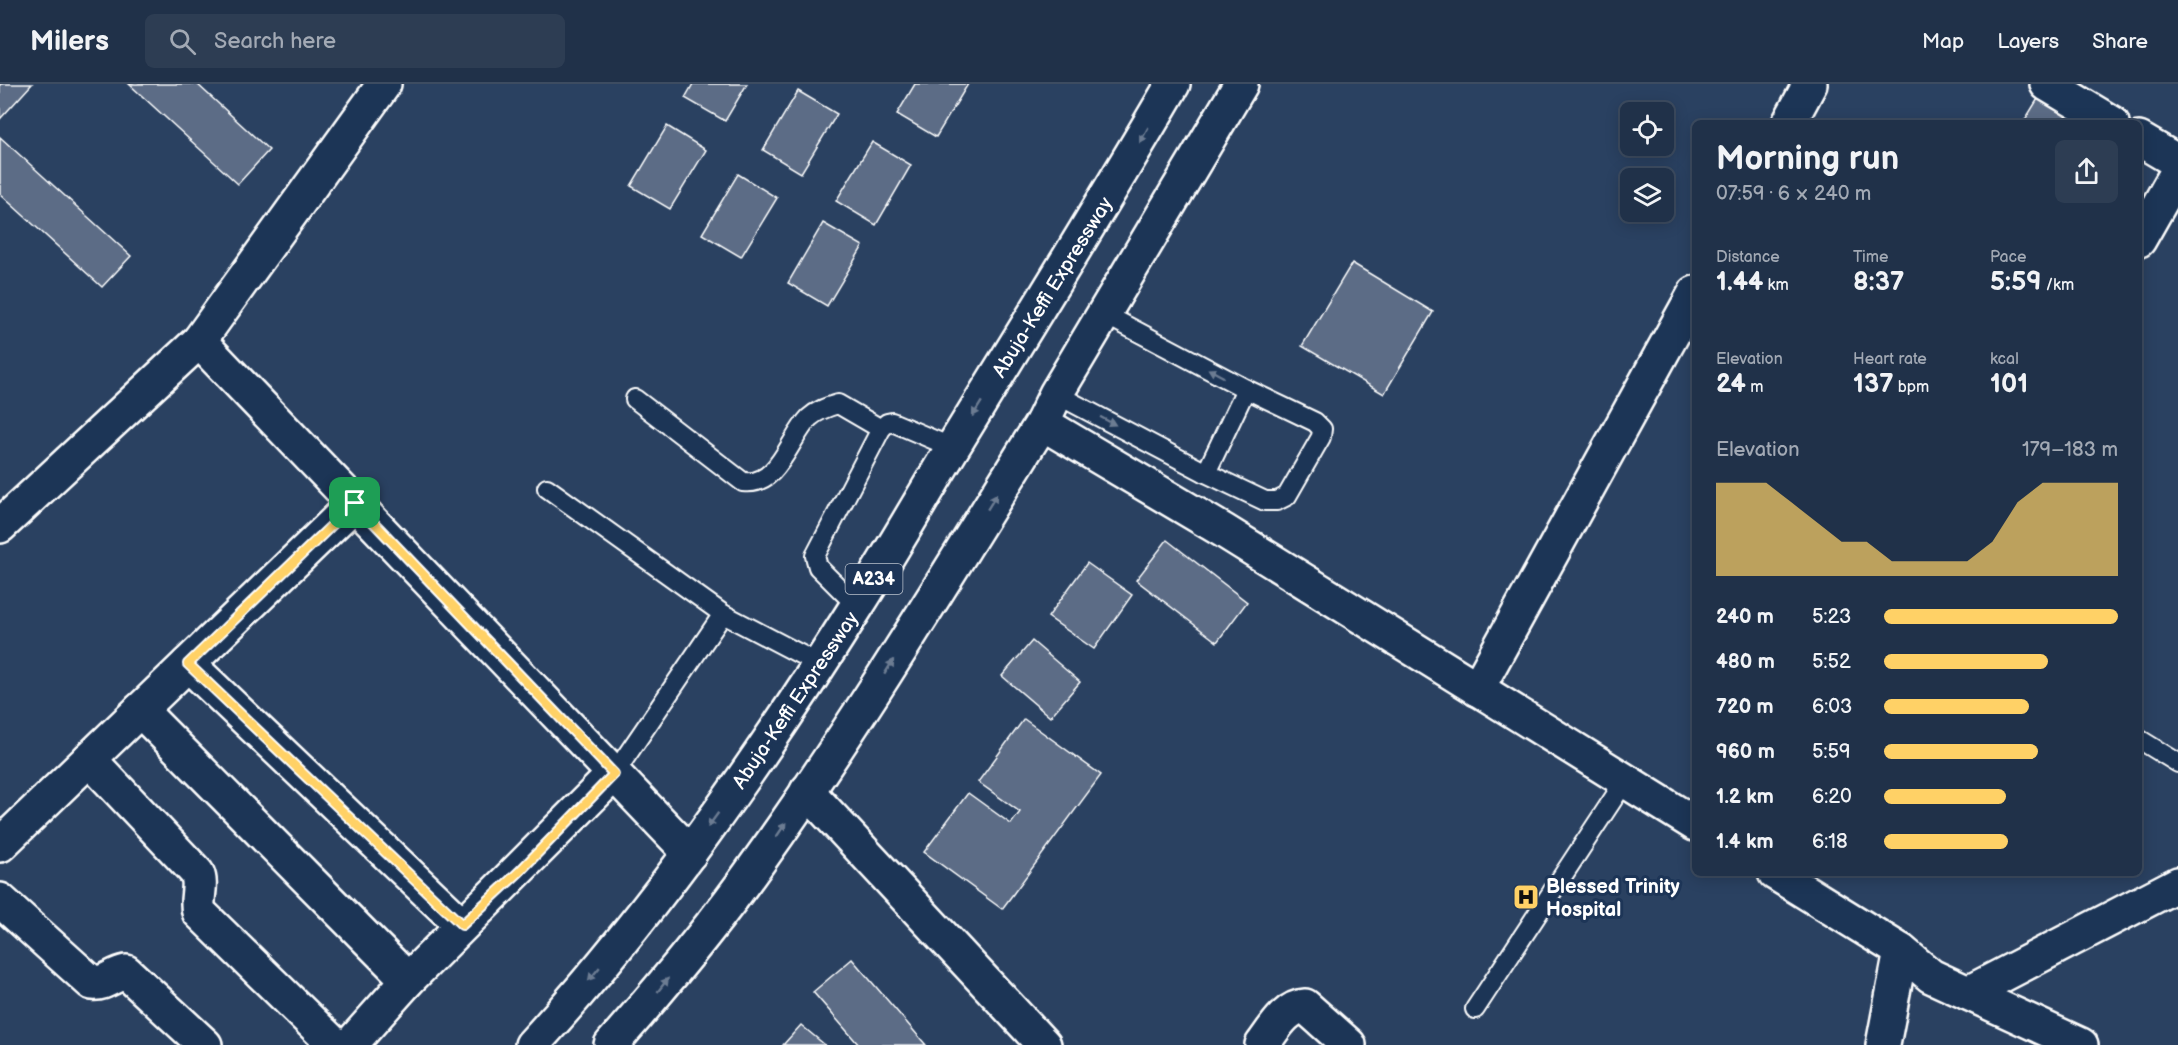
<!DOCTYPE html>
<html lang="en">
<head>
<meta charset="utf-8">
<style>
	body { margin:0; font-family:"Balsamiq Sans",sans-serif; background:#2d3d53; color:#f1f3f6; height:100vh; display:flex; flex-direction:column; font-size:22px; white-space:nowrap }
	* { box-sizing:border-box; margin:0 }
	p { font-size:20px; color:#a2a9b4 }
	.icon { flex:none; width:33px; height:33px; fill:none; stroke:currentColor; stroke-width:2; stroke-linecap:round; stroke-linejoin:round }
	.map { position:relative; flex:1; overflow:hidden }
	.drawer { position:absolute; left:1692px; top:36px; width:450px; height:756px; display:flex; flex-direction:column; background:#203149; border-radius:9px; box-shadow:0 3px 15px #0003,0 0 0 2px #3d4c61 }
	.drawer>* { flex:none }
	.tools { position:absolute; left:1620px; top:18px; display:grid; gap:12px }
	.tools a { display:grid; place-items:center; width:54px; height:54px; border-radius:9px; background:#203149; box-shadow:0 3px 15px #0003,0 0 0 2px #3d4c61; font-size:30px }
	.pin { position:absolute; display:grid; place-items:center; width:51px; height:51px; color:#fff; margin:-26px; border-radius:12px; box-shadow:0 3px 9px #0006 }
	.round { display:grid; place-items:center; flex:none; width:63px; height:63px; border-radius:9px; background:#2d3d53 }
	.overview { display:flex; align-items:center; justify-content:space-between; height:102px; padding:0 24px }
	h1 { font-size:33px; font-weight:700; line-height:45px }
	.metrics { display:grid; grid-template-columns:repeat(3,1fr); gap:9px; height:102px; padding:6px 24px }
	.metrics div { display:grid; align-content:center }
	.metrics b { font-size:26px; font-weight:700 }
	.metrics small { font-size:16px; font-weight:400 }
	.metrics p { font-size:16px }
	.chart { height:168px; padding:12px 24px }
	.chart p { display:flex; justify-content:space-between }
	.chart svg { width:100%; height:108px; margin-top:6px; fill:#ffd166; opacity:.7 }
	ul { padding:0 24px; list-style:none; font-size:20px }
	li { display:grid; grid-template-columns:96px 72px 1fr; align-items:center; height:45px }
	li i { height:15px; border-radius:8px; background:#ffd166 }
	header { display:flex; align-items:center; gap:36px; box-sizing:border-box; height:84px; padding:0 30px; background:#203149; border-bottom:2px solid #3d4c61 }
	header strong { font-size:28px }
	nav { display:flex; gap:33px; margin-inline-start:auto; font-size:21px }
	.search { width:420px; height:54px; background:#2d3d53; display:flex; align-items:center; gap:15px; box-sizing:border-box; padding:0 21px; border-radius:9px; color:#a2a9b4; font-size:22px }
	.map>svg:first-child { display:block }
</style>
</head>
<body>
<header>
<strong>Milers</strong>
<div class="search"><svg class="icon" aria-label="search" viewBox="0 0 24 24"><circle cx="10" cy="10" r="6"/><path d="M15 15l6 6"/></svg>Search here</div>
<nav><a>Map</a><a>Layers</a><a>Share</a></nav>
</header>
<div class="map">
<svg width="2178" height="961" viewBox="0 0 2178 961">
	<rect width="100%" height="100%" fill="#2a4161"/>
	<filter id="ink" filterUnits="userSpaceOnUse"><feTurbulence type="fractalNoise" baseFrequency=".0167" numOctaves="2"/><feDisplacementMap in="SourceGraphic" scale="12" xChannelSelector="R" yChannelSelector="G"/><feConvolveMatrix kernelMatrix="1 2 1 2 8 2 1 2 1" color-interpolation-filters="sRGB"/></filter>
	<g filter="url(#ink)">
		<g fill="#5b6c86" stroke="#fff" stroke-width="1.5">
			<path d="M0,0H32L0,35Z"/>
			<path d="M129,0H197L269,66L238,100Z"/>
			<path d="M693,0H747L725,37L685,14Z"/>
			<path d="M915,0H968L936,53L897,30Z"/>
			<path d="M798,7L837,30L801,89L763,66Z"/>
			<path d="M2039,13L2084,39H2023Z"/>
			<path d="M667,42L706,66L670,125L631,102Z"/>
			<path d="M0,53L131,172L102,203L0,110Z"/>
			<path d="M872,58L911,81L876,141L836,117Z"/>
			<path d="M738,90L777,114L741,173L702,150Z"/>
			<path d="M823,139L863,162L827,222L788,199Z"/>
			<path d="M1352,179L1433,228L1384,310L1302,262Z"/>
			<path d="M1167,456L1247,518L1217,558L1136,496Z"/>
			<path d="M1087,479L1132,511L1094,565L1048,533Z"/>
			<path d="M1032,557L1080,598L1050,633L1002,592Z"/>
			<path d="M1024,635L1101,691L1002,825L924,768L968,709L1011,740L1020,728L978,698Z"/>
			<path d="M852,875L926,961H859L813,908Z"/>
			<path d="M801,941L825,961H783Z"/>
		</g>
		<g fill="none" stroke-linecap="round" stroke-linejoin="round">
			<g stroke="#fff" stroke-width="22">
				<g id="lane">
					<path d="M1056,310L1206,389L1246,305L1104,230"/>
					<path d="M635,315L743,398C778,403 789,355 809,334C818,326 827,323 838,320L881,345"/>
					<path d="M1206,389L1265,417H1277L1287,412L1321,353L1322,345L1315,338L1246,305"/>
					<path d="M547,404L723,530L819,580"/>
					<path d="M857,522L818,483L815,472L881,345L887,339L892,338L953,364"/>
					<path d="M2139,655L2178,679"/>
					<path d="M614,690L723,530"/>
					<path d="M1475,925L1625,697"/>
				</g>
			</g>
			<g stroke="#fff" stroke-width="38">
				<g id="street">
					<path d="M2047,0L2112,39"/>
					<path d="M1789,39L1810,0"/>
					<path d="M2139,55L2178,78"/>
					<path d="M2139,156L2178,87"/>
					<path d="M199,257L690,769"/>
					<path d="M1042,339L1224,447L1695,740"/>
					<path d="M0,442L199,257L384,0"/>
					<path d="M188,580L462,841"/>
					<path d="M1477,605L1695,209"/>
					<path d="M140,626L408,896"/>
					<path d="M89,675L197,789C203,802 195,815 199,828L335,961"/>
					<path d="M807,707L1044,961"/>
					<path d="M0,761L355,419"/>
					<path d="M1775,789L1901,867L1931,892L2081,961"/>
					<path d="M0,816L92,899C104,901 114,890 126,888L205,961"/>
					<path d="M1968,909L2178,800"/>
					<path d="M350,961L408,896L614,690"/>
					<path d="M1262,961C1273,947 1285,923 1305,922L1349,961"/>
					<path d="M1883,961L1901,867"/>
				</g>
			</g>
			<g stroke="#fff" stroke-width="38">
				<g id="highway">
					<path d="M532,961C655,827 760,676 857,522C890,470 921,416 953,363C1027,242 1102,122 1173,0"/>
					<path d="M611,961C663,902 714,841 759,777C860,636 950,486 1042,339L1056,310L1241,0"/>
				</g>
			</g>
			<use href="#lane" stroke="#1d3557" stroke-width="18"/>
			<use href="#street" stroke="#1d3557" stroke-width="33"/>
			<use href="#highway" stroke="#1d3557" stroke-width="33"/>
		</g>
		<defs><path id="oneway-solid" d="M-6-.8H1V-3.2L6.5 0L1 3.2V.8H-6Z" transform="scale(1.5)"/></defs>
		<g fill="#6c7c92">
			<use href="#oneway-solid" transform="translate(1144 51) rotate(120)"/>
			<use href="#oneway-solid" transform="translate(1216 289) rotate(-152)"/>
			<use href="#oneway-solid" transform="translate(977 325) rotate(122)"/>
			<use href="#oneway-solid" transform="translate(1108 337) rotate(28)"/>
			<use href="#oneway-solid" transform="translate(992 418) rotate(-58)"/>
			<use href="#oneway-solid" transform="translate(889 583) rotate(-58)"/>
			<use href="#oneway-solid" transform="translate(713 736) rotate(126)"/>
			<use href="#oneway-solid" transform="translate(781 746) rotate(-56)"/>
			<use href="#oneway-solid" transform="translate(594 890) rotate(130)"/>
			<use href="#oneway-solid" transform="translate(663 901) rotate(-52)"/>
		</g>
	</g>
	<g fill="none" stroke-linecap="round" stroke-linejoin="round" filter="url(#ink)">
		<g stroke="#fff" stroke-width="12">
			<path id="route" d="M355,419L614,690L519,788L462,841L188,580Z"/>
		</g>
		<use href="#route" stroke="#ffd166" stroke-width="8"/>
	</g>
	<defs>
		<g id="hospital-square" transform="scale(1.35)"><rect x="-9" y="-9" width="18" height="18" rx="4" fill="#ffd166" stroke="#1d3557"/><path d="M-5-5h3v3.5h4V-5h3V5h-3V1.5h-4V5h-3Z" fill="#111"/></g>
	</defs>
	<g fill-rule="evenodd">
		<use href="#hospital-square" x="1526" y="813"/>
	</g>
	<g text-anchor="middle" stroke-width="6" stroke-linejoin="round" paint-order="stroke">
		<rect fill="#1d3557" stroke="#bbc2cd" stroke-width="1.5" x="845.5" y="480" width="57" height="30" rx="4.5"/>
		<g font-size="18" font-weight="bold" fill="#fff">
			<text x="874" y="501">A234</text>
		</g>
		<g font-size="20" fill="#fff" stroke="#1d3557">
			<text transform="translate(1052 203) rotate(-58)" y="7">Abuja-Keffi Expressway</text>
			<text transform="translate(795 616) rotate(-56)" y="7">Abuja-Keffi Expressway</text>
		</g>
		<g font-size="20" font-weight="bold" fill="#fff" stroke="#1d3557" text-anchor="start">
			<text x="1546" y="809">Blessed Trinity<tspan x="1546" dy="23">Hospital</tspan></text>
		</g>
	</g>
</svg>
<div class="tools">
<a><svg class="icon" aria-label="locate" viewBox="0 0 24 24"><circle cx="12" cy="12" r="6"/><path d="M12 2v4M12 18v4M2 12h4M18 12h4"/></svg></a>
<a><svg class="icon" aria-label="layers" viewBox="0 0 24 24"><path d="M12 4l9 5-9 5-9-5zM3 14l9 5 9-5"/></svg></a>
</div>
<div class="pin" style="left:355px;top:419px;background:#1e9e55"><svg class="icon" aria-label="arrive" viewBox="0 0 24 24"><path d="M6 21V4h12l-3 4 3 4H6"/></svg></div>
<section class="drawer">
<div class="overview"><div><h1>Morning run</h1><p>07:59 · 6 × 240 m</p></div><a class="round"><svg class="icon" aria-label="share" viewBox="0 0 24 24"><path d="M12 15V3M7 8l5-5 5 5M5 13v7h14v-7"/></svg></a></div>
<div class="metrics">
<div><p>Distance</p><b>1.44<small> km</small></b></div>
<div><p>Time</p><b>8:37</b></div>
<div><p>Pace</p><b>5:59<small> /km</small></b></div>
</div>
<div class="metrics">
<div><p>Elevation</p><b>24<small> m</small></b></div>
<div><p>Heart rate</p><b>137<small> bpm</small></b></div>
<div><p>kcal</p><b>101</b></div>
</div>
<div class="chart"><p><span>Elevation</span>179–183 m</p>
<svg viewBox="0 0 160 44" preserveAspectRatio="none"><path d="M0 44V6L10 6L20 6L30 14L40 22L50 30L60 30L70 38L80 38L90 38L100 38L110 30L120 14L130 6L140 6L150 6L160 6V44z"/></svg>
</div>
<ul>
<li><b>240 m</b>5:23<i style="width:100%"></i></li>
<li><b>480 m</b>5:52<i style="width:70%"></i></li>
<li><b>720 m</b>6:03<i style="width:62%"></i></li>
<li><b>960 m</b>5:59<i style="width:66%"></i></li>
<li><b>1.2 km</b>6:20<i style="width:52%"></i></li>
<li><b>1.4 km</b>6:18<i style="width:53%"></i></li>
</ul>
</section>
</div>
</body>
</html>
